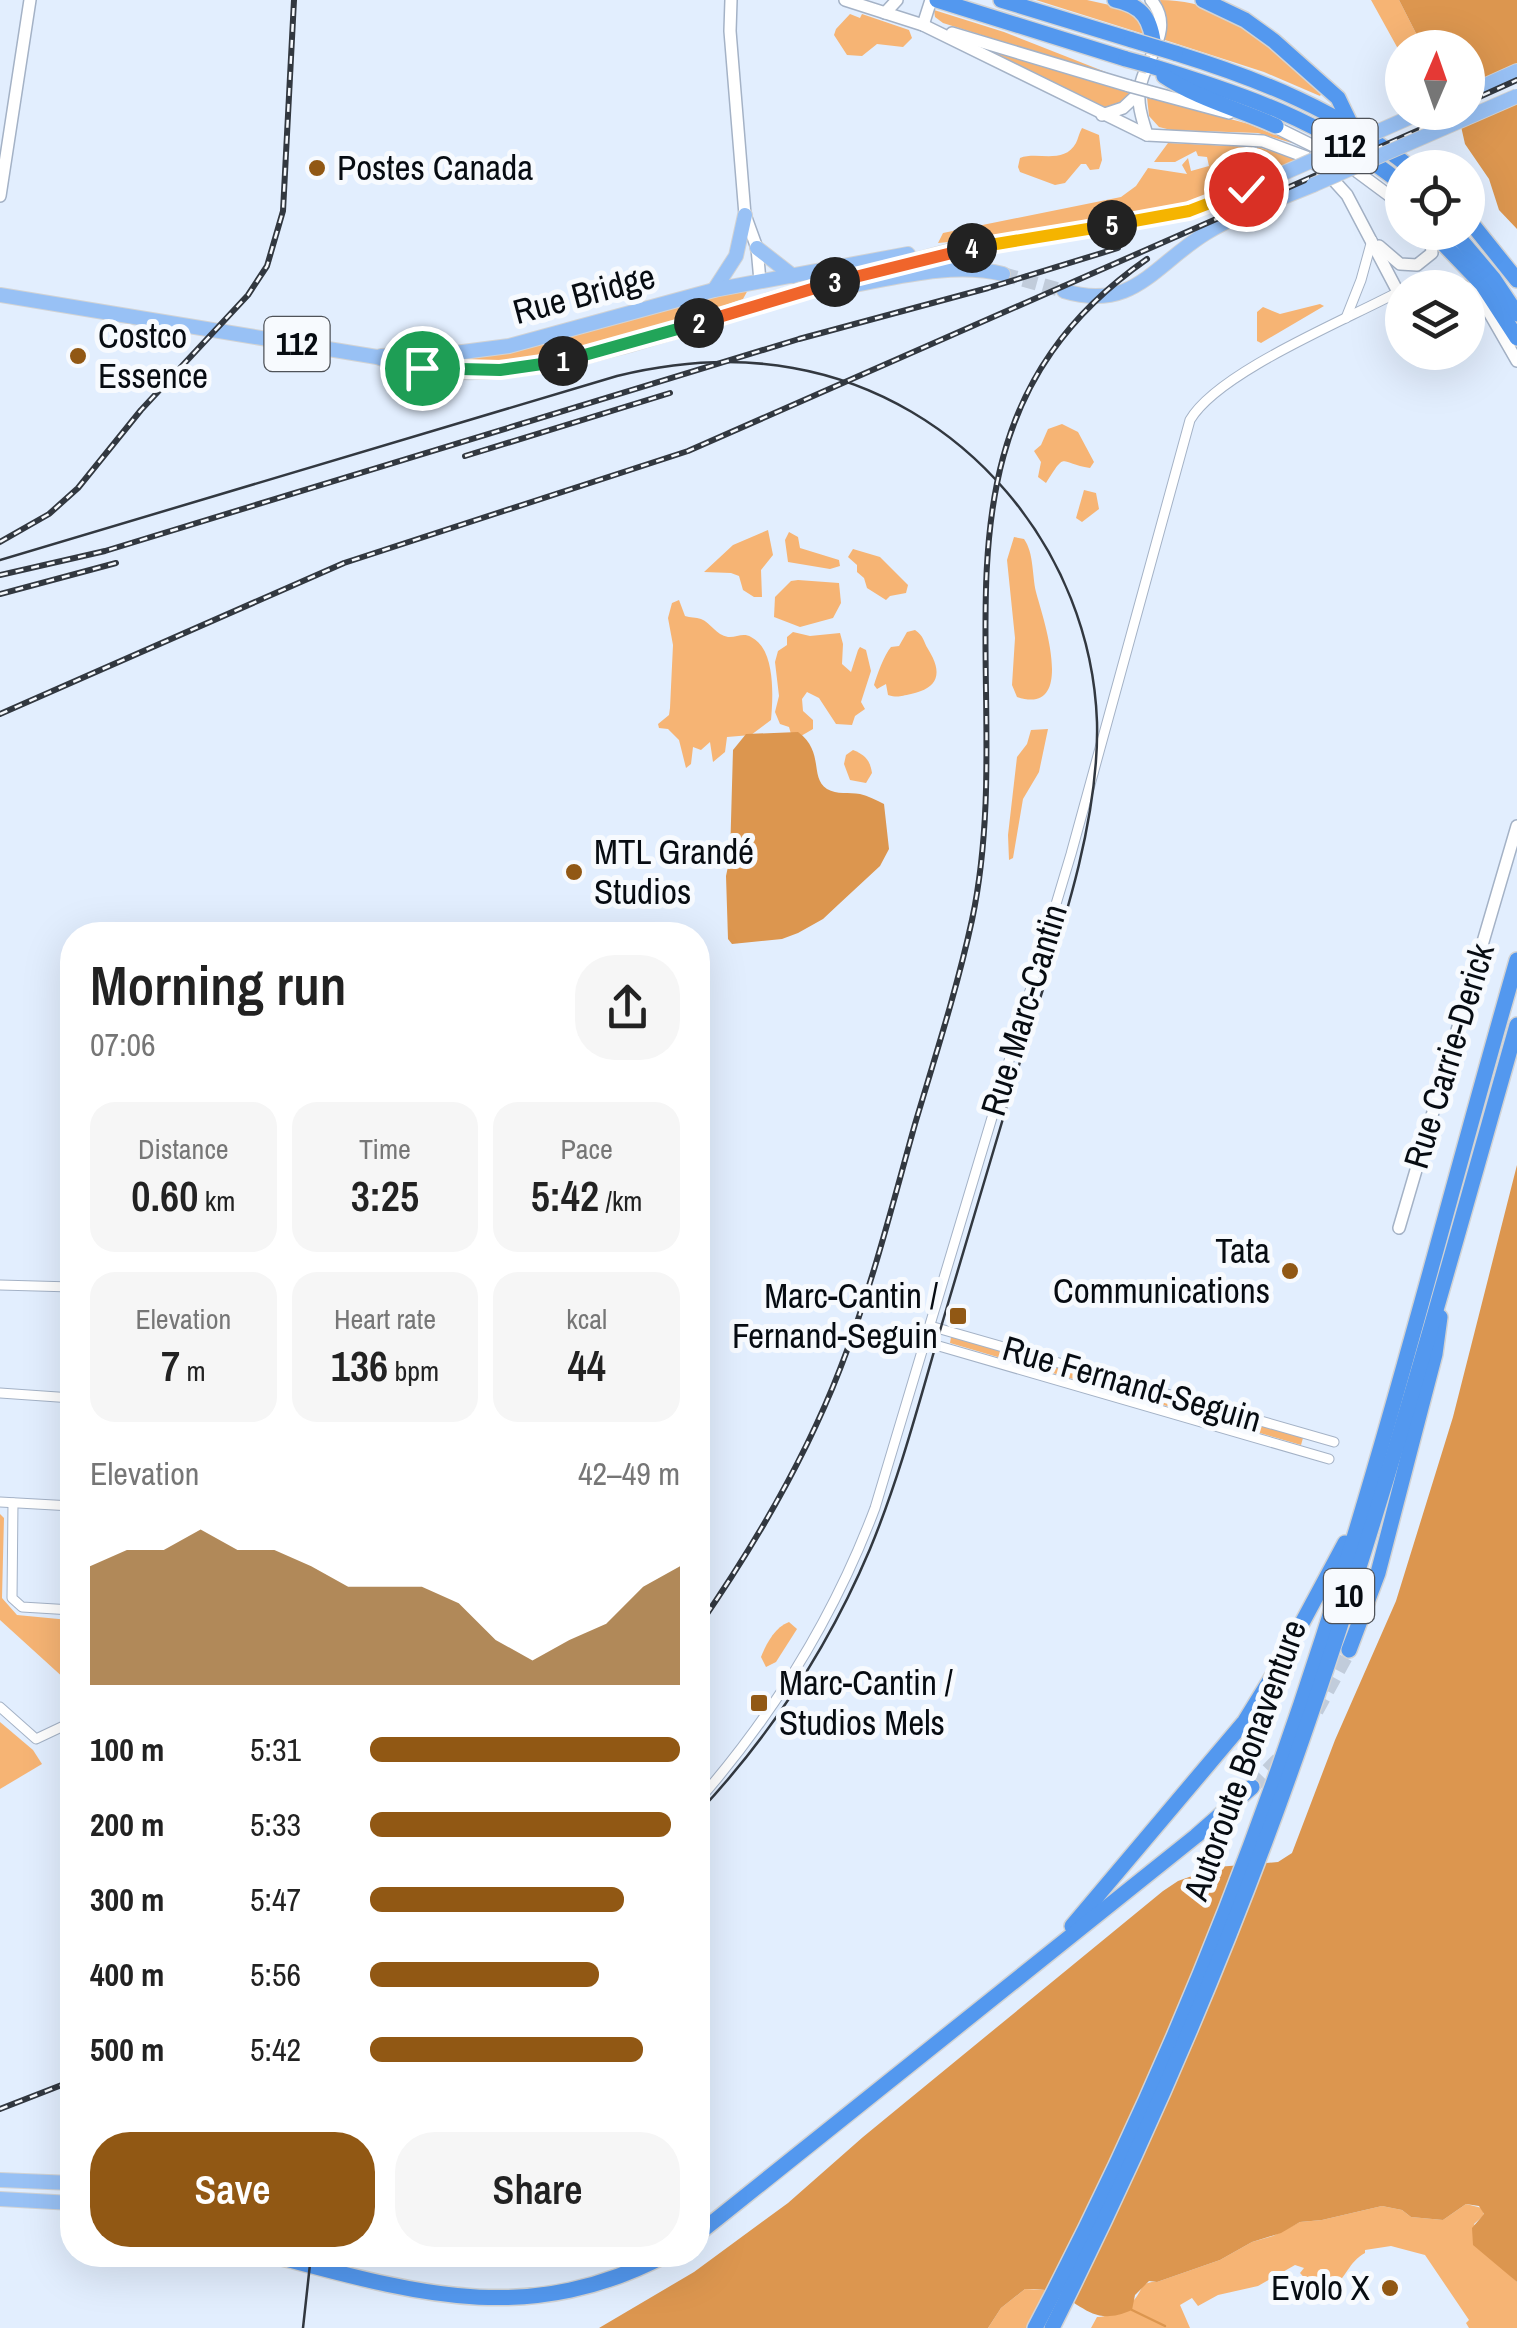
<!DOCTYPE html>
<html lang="en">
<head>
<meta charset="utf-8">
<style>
	body { margin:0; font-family:"Archivo Narrow",sans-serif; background:#f6f6f6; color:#222; height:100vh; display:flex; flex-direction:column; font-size:38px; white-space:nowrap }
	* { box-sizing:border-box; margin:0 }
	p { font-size:32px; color:#767676 }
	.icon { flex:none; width:55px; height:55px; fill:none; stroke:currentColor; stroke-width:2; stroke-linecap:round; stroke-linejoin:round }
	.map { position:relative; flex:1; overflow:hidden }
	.details { position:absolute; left:60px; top:922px; width:650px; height:1345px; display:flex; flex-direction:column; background:#fff; border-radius:40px; box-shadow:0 10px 40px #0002 }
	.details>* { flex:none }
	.needle { width:65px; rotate:2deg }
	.controls { position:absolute; left:1385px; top:30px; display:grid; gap:20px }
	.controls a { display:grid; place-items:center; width:100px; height:100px; border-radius:50%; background:#fff; box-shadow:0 10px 40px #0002; font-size:50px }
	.pin { position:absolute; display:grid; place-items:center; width:85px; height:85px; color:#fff; margin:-42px; border:5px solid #fff; border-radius:50%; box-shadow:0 2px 10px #0007 }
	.km { position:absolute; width:50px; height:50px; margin:-25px; border-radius:50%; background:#222; color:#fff; font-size:28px; line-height:50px; text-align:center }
	.round { display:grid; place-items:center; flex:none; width:105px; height:105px; border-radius:40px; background:#f6f6f6 }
	.head { display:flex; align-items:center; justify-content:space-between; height:170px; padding:0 30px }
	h1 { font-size:55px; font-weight:600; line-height:75px }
	.figures { display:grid; grid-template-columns:repeat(3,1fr); gap:15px; height:170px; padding:10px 30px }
	.figures div { display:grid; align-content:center; border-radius:25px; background:#f6f6f6; text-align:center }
	.figures b { font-size:42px; font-weight:600 }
	.figures small { font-size:28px; font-weight:400 }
	.figures p { font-size:28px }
	.chart { height:280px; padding:20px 30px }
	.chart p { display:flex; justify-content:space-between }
	.chart svg { width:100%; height:180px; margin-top:10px; fill:#915814; opacity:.7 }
	.primary-button { display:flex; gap:20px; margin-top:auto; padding:20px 30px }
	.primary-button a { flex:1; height:115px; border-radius:40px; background:#915814; color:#fff; font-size:40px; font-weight:600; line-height:115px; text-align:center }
	.primary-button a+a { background:#f6f6f6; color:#222 }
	ul { padding:0 30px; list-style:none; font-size:32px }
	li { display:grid; grid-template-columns:160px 120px 1fr; align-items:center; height:75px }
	li i { height:25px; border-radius:12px; background:#915814 }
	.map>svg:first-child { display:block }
</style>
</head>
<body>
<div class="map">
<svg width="1517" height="2328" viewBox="0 0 1517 2328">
	<rect width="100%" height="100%" fill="#e2eefe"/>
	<g fill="#f6b474">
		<path d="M1036,0H1087L1132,10L1147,35Z"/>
		<path d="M1160,0C1230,0 1273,48 1323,91L1320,96L1264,72L1165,40L1167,19Z"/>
		<path d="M1371,0H1399L1423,47L1402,48V56Z"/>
		<path d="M934,10L1004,32L1131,82L943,23L935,17Z"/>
		<path d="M850,14L860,18L862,14L909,30L912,38L903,47L877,44L862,56L847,55L834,35L836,29Z"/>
		<path d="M982,46L1130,92C1116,114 1098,108 1078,98L1079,94L1074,96Z"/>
		<path d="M1147,97L1249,124L1299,145L1258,133L1171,130L1159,127L1149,116Z"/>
		<path d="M1082,128L1099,135L1102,160L1099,169L1090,170L1086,164H1081L1065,183L1055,185L1020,172L1018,167L1020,158C1037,151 1064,165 1076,143C1078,139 1079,133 1082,128Z"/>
		<path d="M1168,143L1252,147L1253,152H1257V147L1302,160L1189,204L980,239L938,243L943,233L1121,197L1136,186L1148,168L1187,174L1182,165L1188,158L1191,171L1209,166L1207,157L1198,156L1196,151L1175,162H1154Z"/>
		<path d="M749,288L743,299C722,305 705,315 685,321C593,352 508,370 412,362Z"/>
		<path d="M1320,304L1324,306L1261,343L1257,341V312L1263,307L1280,314Z"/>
		<path d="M1062,424L1078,432L1094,462L1090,468C1058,463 1067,450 1046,483L1038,477L1041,462L1034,451L1041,445L1048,429Z"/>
		<path d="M1084,490L1096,493L1099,509L1082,522L1076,518Z"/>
		<path d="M768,530L773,555L761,570L762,597H754L743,590L739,576L731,573L704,572L733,545Z"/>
		<path d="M789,532L798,537L800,548L839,560L840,566L830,569L788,562L785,540Z"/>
		<path d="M1014,537L1024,539C1034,553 1032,575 1036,592C1042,615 1078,717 1017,697L1012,685L1015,638L1007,560Z"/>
		<path d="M853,549L880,557L908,585L906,593L890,596L886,600L867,588L864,578L857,572V565L848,557Z"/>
		<path d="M798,580L839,583L841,603L833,618L800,627L774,617L775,597L791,581Z"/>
		<path d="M679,600L685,616C690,618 696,617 701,619C711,623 716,635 728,637C736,638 743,632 751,637C776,649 773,698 771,720L751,735L727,737L725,752L713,762L710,742L701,750L693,747L691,764L686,768L679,740L668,729L659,728L658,724L669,715L670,708L673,645L668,618L672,603Z"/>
		<path d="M915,630C924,636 923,641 928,649C943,673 939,688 911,694C901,696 898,698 888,695L886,684L877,689L874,685C877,675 884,655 891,647L899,646L907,632Z"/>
		<path d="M793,632L810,636L840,633L843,644L842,664L851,672L858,650L860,647L866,650L871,671L861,702L865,709L855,716L852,725L836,724L819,698L807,692L802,699L803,711L813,720V729L801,736L791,734L789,727L780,724L775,712L779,696L775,662L778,651L787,645V637Z"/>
		<path d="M1048,729L1039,772L1023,799L1013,858L1009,860L1008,835L1017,757L1027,744L1031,730Z"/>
		<path d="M853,750C865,755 870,760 872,773L866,783L850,780L844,764L846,755Z"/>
		<path d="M951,1337L1099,1379L1097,1386L950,1343Z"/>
		<path d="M1123,1386L1303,1438L1301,1445L1122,1393Z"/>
		<path d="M0,1514L4,1518L2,1598L17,1615L69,1620L66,1680L0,1620Z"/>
		<path d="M789,1622L797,1629L776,1662L766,1667L761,1657C766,1644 775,1627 789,1622Z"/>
		<path d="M0,1722L33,1750L42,1764L0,1789Z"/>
		<path d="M1466,2204L1482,2208L1484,2215L1474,2224L1500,2266L1517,2282V2328H1469L1466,2323L1469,2320L1425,2255L1391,2246L1365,2250V2253C1347,2263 1347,2279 1329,2290L1310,2284L1300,2273L1304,2268L1295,2265L1258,2286L1218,2295L1198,2306L1192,2298L1180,2305L1190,2328H1091L1097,2317C1108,2317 1127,2309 1134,2300C1143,2290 1140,2281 1157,2282L1220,2260L1252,2242L1273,2236L1300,2222L1322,2220L1382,2206L1402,2210L1411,2217L1443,2220Z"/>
		<path d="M1025,2289L1047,2290L1027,2328H988L1001,2308Z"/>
	</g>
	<g fill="#dc964f">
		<path d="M1399,0H1517V229L1499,210L1489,179L1465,144L1458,113L1468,112V48L1423,47Z"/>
		<path d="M798,732C825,752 809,777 827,789C837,795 849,792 860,794C868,796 876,800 884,804L889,849L880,866L839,904L823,919L798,933L782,939L732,944L728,939L726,876L730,857L733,750L746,734Z"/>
		<path d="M1517,1165V2282L1473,2245L1472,2228L1484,2214L1479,2206L1466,2204L1443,2220L1411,2217L1402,2210L1382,2206L1322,2220L1300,2222L1281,2233L1252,2242L1220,2260L1157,2282L1149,2281L1135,2295L1132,2310C1091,2328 1084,2302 1049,2291C1042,2289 1032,2289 1025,2289L1001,2308L988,2328H599L694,2272L788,2203L863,2137L1163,1891L1178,1881L1217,1867L1278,1862L1292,1853L1335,1740L1396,1601L1453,1417Z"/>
	</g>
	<path fill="#e2eefe" d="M1517,67V100L1456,127L1453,113L1468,112V88Z"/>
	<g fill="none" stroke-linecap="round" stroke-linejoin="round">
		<path stroke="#dc964f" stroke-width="2.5" d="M1132,2310L1165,2326"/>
		<path stroke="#c1ccdb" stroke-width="14" stroke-dasharray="14 7" stroke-linecap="butt" d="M1003,274L1064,291"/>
		<g stroke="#c1ccdb" stroke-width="15" stroke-dasharray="15 8" stroke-linecap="butt">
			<path d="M1316,1711L1349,1650"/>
			<path d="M1252,1787L1284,1754"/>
		</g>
		<g stroke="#a4b2c6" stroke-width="11">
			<g id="minor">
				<path d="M1346,318L1361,280L1372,240"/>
				<path d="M0,1285L72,1287"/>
				<path d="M930,1326L1334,1442"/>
				<path d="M925,1342L1329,1459"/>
				<path d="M0,1393L72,1398"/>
				<path d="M0,1502L72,1506"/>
				<path d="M13,1503L12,1598L22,1607L72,1610"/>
				<path d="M0,1707L36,1739L72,1722"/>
				<path d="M698,1801C774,1714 834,1617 875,1508L1071,854L1190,420C1218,372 1346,320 1398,292"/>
			</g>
		</g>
		<g stroke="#a4b2c6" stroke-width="14">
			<g id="tertiary">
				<path d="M731,0L730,31L745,215L757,248L760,281"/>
				<path d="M845,0L923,25L1147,135L1263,141L1306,157L1328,174L1347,195L1398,292L1402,291"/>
				<path d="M885,13L897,0"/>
				<path d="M923,25L931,0"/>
				<path d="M952,33L1129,86"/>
				<path d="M1151,92L1229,113"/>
				<path d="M1102,115L1123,108L1139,93"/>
				<path d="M1271,125L1340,159L1402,205"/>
				<path d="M1147,135C1144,123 1138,110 1139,96C1140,62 1178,31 1151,0"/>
				<path d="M0,196L30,0"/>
				<path d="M1379,246L1400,264L1417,265L1432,253L1430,232"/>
				<path d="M1414,288L1440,279L1467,288"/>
				<path d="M1468,288L1486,307L1517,361"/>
				<path d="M1399,1228L1517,826"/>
			</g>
		</g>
		<g stroke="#d2d3d4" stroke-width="16">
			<g id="primary">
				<path d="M1468,93L1517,71"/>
				<path d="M757,248L793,276"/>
				<path d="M849,286C898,277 953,262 1003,274"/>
				<path d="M714,290L736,256L745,215"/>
				<path d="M1064,291C1133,312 1154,265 1206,233C1239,213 1277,200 1313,185"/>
				<path d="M0,295L377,357C494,401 642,339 755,307L768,300L949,251L1182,212L1268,180"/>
				<path d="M381,356L455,353L509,346L714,290L908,254"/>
				<path d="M0,2180L72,2183"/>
				<path d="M0,2199L72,2203"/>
			</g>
		</g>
		<g stroke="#d2d3d4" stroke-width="18">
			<g id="motorway">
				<path d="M937,0L1126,59"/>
				<path d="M1001,0L1132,40"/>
				<path d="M1115,0C1144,6 1151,20 1154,48"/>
				<path d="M1203,0L1245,20L1274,41L1338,98L1351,125"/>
				<path d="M1175,53C1262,80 1339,111 1411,168"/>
				<path d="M1148,65C1243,94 1324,121 1402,184"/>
				<path d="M1164,76C1198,99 1239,109 1276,126"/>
				<path d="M1468,219L1517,280"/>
				<path d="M1432,232L1482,284L1517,338"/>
				<path d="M1454,232L1493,278L1517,314"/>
				<path d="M1349,1650L1378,1573L1435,1354L1440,1317"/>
				<path d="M1072,1926L1245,1721L1280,1664L1345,1543"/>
				<path d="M698,2234L1196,1836L1252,1787"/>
				<path d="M271,2255C415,2293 526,2328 666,2255"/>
				<path d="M1035,2328C1151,2108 1247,1873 1323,1637C1395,1414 1452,1185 1517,960"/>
				<path d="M1052,2328C1149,2134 1235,1934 1306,1728C1386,1497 1450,1260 1517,1025"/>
			</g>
		</g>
		<use href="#minor" stroke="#fff" stroke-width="9"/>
		<use href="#tertiary" stroke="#fff" stroke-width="11"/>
		<use href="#primary" stroke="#98c1f5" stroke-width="14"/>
		<use href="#motorway" stroke="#5398ef" stroke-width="15"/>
		<g stroke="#323840" stroke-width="2.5">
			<path d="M0,560L617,376C675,362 734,357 793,368C963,398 1091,550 1097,722C1100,838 1046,973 1013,1085C990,1162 967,1240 944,1317C921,1395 901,1474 870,1549C829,1646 770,1736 698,1813"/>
			<path d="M303,2328L311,2255"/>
		</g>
		<g stroke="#323840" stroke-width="6">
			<g id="rail">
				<path d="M1468,102L1517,80"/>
				<path d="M465,456L670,393"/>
				<path d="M0,542L49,514L78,488L141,410L248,295L267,266L283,211L294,0"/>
				<path d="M0,575L105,551L799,339L988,288L1118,248"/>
				<path d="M0,594L116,563"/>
				<path d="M0,714L344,563L688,451L1460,112"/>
				<path d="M698,1627C752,1549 806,1457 840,1369C871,1290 892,1206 915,1124C935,1057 957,989 972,920C1023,678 903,429 1147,259"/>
				<path d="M0,2109L72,2081"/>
			</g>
		</g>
		<use href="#rail" stroke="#f7fafe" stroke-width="2.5" stroke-dasharray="8" stroke-linecap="butt"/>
		<g stroke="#a4b2c6" stroke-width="14" stroke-linecap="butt">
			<path id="tertiary-bridge" d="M1129,86L1151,92"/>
		</g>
		<g stroke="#d2d3d4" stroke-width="16" stroke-linecap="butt">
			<g id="primary-bridge">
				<path d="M1268,180L1422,112"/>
				<path d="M1313,185L1517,96"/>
			</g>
		</g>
		<g stroke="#d2d3d4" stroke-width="18" stroke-linecap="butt">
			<g id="motorway-bridge">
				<path d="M1132,40L1175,53"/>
				<path d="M1126,59L1148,65"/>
			</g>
		</g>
		<use href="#tertiary-bridge" stroke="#fff" stroke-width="11"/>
		<use href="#primary-bridge" stroke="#98c1f5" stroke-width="14"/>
		<use href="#motorway-bridge" stroke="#5398ef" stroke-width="15"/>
	</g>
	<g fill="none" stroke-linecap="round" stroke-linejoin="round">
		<g stroke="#fff" stroke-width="20">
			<path id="split-1" d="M422,368L500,370L563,361"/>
		</g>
		<g stroke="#fff" stroke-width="20">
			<path id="split-2" d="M563,361L699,323"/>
		</g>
		<g stroke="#fff" stroke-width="20">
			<path id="split-3" d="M699,323L835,282"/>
		</g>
		<g stroke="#fff" stroke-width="20">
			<path id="split-4" d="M835,282L972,248"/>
		</g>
		<g stroke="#fff" stroke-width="20">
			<path id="split-5" d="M972,248L1112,225"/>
		</g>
		<g stroke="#fff" stroke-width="20">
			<path id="split-6" d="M1112,225L1189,211L1246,189"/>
		</g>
		<use href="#split-1" stroke="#22a559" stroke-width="12"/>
		<use href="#split-2" stroke="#22a559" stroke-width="12"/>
		<use href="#split-3" stroke="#f0652b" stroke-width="12"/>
		<use href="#split-4" stroke="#f0652b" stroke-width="12"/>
		<use href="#split-5" stroke="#f5b400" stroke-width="12"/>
		<use href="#split-6" stroke="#f5b400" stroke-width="12"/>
	</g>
	<g fill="#915814" stroke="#f7fafe" stroke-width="4">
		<circle cx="317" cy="168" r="10"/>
		<circle cx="78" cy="356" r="10"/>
		<circle cx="574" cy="872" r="10"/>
		<circle cx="1290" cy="1271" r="10"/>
		<rect x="948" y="1306" width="20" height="20" rx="5"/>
		<rect x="749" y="1693" width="20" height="20" rx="5"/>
		<circle cx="1390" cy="2288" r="10"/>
	</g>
	<g text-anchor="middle" stroke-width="10" stroke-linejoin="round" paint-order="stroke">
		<g fill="#f7fafe" stroke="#4f5359" stroke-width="2.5">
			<rect x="1312.5" y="119" width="65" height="54" rx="8"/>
			<rect x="264.5" y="317" width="65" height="54" rx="8"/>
			<rect x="1324" y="1569" width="50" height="54" rx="8"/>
		</g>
		<g font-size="32" font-weight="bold" fill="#070c12">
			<text x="1345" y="157">112</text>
			<text x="297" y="355">112</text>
			<text x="1349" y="1607">10</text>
		</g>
		<g font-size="35" fill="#070c12" stroke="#f7fafe" text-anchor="start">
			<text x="337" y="180">Postes Canada</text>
			<text x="98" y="348">Costco<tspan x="98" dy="40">Essence</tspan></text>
			<text x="594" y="864">MTL Grandé<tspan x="594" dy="40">Studios</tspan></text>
			<text x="1270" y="1263" text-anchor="end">Tata<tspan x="1270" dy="40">Communications</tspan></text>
			<text x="938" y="1308" text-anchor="end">Marc-Cantin /<tspan x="938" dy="40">Fernand-Seguin</tspan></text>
			<text x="779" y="1695">Marc-Cantin /<tspan x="779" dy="40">Studios Mels</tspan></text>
			<text x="1370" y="2300" text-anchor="end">Evolo X</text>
		</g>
		<g font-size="35" fill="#070c12" stroke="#f7fafe">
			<text transform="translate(584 294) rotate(-15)" y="12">Rue Bridge</text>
			<text transform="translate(1024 1010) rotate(-73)" y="12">Rue Marc-Cantin</text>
			<text transform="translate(1449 1056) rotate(-73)" y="12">Rue Carrie-Derick</text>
			<text transform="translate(1132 1384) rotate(16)" y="12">Rue Fernand-Seguin</text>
			<text transform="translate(1245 1760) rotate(-70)" y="12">Autoroute Bonaventure</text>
		</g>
	</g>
</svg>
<div class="controls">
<a><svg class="needle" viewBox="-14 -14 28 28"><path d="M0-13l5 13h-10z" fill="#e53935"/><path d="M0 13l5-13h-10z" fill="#767676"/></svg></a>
<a><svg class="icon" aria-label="locate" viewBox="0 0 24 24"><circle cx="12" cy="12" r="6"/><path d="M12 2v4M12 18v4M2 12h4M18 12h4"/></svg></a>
<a><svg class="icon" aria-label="layers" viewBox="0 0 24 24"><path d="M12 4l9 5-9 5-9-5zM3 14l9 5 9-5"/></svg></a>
</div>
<div class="pin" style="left:422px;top:368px;background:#1e9e55"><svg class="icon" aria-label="arrive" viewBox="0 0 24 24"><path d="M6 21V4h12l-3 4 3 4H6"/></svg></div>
<div class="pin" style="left:1246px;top:189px;background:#d93025"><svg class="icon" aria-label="check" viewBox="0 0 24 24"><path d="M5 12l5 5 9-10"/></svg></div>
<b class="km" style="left:563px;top:361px">1</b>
<b class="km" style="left:699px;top:323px">2</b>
<b class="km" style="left:835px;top:282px">3</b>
<b class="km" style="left:972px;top:248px">4</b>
<b class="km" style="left:1112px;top:225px">5</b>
<section class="details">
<div class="head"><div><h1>Morning run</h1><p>07:06</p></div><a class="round"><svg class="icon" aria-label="share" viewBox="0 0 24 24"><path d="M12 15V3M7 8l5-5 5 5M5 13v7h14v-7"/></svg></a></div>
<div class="figures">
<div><p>Distance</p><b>0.60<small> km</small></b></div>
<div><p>Time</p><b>3:25</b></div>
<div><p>Pace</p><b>5:42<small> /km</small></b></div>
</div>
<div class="figures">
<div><p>Elevation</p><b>7<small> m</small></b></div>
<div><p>Heart rate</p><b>136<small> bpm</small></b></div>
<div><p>kcal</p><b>44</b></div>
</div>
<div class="chart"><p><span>Elevation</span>42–49 m</p>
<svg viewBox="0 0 160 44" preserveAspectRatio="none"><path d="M0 44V15L10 11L20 11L30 6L40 11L50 11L60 15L70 20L80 20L90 20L100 24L110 33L120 38L130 33L140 29L150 20L160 15V44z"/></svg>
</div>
<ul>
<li><b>100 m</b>5:31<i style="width:100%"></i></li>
<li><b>200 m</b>5:33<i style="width:97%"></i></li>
<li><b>300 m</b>5:47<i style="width:82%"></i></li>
<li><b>400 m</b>5:56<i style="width:74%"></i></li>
<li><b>500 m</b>5:42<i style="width:88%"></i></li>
</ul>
<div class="primary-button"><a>Save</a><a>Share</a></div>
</section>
</div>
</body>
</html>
